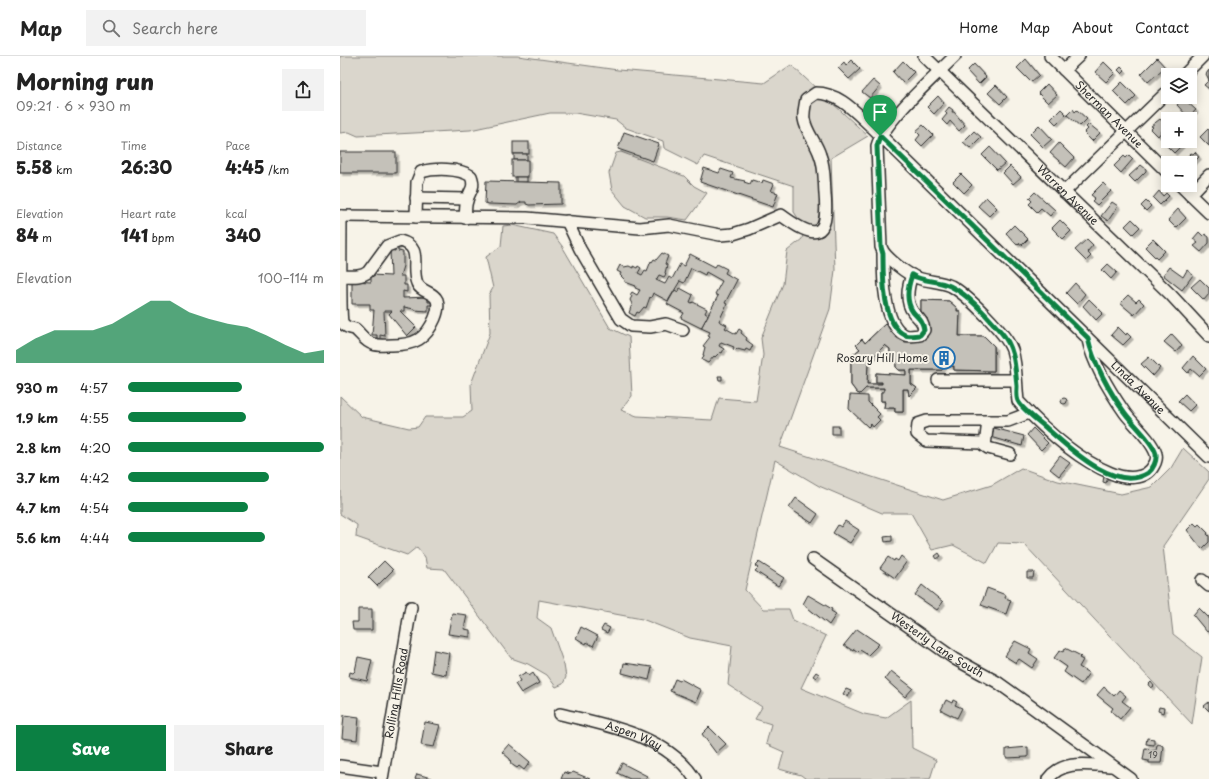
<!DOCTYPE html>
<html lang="en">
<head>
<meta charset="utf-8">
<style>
	body { margin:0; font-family:"Playpen Sans",sans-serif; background:#f2f2f2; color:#222; height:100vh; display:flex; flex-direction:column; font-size:15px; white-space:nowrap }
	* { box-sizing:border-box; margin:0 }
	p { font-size:13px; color:#767676 }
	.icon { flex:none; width:22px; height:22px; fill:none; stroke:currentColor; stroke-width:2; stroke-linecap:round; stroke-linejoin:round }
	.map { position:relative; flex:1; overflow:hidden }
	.sheet { display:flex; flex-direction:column; background:#fff; width:340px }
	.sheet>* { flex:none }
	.fabs { position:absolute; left:821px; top:12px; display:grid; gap:8px }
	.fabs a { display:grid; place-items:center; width:36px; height:36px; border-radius:0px; background:#fff; box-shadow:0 2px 10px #0003; font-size:20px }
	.pin { position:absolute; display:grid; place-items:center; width:34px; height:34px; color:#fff; margin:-41px -17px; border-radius:50% 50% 50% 0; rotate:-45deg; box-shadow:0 0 4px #0007 }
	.pin .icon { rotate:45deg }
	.round { display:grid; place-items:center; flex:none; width:42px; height:42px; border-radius:0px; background:#f2f2f2 }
	.overview { display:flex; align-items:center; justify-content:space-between; height:68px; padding:0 16px }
	h1 { font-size:22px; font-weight:800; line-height:30px }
	.metrics { display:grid; grid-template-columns:repeat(3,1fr); gap:6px; height:68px; padding:4px 16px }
	.metrics div { display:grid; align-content:center }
	.metrics b { font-size:17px; font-weight:800 }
	.metrics small { font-size:11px; font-weight:400 }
	.metrics p { font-size:11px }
	.chart { height:112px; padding:8px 16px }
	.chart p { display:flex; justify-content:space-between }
	.chart svg { width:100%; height:72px; margin-top:4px; fill:#0b8043; opacity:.7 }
	.primary-button { display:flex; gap:8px; margin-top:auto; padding:8px 16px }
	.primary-button a { flex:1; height:46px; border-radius:0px; background:#0b8043; color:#fff; font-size:16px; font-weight:800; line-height:46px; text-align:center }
	.primary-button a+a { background:#f2f2f2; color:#222 }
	ul { padding:0 16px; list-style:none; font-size:13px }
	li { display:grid; grid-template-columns:64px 48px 1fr; align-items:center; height:30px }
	li i { height:10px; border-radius:5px; background:#0b8043 }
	header { display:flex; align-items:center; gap:24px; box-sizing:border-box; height:56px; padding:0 20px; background:#fff; border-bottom:1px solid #e0e0e0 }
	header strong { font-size:19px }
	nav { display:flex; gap:22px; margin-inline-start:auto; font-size:14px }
	.search { width:280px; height:36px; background:#f2f2f2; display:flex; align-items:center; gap:10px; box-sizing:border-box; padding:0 14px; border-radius:0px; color:#767676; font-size:15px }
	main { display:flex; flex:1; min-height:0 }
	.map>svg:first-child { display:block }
</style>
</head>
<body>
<header>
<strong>Map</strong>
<div class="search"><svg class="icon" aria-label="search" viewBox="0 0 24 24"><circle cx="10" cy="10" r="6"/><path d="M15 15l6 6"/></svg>Search here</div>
<nav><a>Home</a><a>Map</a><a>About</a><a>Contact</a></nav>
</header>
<main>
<section class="sheet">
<div class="overview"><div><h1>Morning run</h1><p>09:21 · 6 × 930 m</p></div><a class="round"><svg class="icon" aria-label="share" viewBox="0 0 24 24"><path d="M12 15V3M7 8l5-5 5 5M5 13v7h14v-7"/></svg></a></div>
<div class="metrics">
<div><p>Distance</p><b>5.58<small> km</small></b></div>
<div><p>Time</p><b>26:30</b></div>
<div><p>Pace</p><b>4:45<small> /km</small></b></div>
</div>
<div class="metrics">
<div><p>Elevation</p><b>84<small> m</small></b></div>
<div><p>Heart rate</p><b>141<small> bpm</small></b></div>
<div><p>kcal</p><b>340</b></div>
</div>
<div class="chart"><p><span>Elevation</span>100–114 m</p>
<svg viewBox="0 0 160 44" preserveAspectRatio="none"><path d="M0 44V36L10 29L20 24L30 24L40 24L50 20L60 13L70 6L80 6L90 13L100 17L110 20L120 22L130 27L140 33L150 38L160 36V44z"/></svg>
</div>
<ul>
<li><b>930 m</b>4:57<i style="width:58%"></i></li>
<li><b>1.9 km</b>4:55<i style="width:60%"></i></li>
<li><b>2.8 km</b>4:20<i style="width:100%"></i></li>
<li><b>3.7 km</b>4:42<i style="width:72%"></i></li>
<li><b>4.7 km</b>4:54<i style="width:61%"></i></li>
<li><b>5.6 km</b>4:44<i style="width:70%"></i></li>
</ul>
<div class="primary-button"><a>Save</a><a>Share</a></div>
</section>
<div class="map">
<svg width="869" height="723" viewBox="0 0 869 723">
	<defs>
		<filter id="shadow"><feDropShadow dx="2.5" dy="2.5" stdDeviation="0" flood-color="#0004"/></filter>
	</defs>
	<rect width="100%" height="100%" fill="#f7f3e8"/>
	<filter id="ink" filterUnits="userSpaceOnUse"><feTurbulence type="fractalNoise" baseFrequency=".025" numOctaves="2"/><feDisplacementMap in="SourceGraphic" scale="8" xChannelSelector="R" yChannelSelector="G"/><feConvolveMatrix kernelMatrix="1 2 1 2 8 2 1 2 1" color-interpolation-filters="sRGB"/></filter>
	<g filter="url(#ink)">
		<g fill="#dad6cc" stroke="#82807c">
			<path d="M0,0H178L278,14L424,27L451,9L528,80L491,102L495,214L490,253L440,391L603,444L652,429L681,412L718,425L781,438L812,431L831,412L843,392L869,416V423L823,490L833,578L862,601L852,668L684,488L658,487L647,507L613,489L592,494L571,457H542L479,430L435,404L405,534L423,553H449L453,564L486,580L461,632L524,658L546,662L571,644L572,692L596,704L590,723H466L461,719L439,713L444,696L426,688L431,668L415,663L422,651L388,629L392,590L350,582L302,563L199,544L197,562L211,572L224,609L226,621L223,628L216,631L207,619L188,608L171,602L104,513L87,512L85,501L77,491L67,499L16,481L17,469L0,458V340L22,361L69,372L78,371L85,361H123L132,355L131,328L150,277L149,239L153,232L146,201L161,190L163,170L172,169L213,178L222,190L270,272L289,281L292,340L281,354L297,360L372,364L379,342L416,345L423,299L421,282L443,228L447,195L462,183L464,171L454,156V130L364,100L358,109L324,92L323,85L286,72L276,64L235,57H210L130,74L18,80L9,76L0,77Z"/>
			<path d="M281,96L344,120L354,130L367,137L347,164L327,161H305L285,150L272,134L269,117L276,97Z"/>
		</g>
		<g fill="#c4c1b9" stroke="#2b2b2b" fill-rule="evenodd" filter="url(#shadow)">
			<path d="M817,2L825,11L808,26L801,18Z"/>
			<path d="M686,3L699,19L691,26L677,12Z"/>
			<path d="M511,4L520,13L509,23L498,12L504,6L506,9Z"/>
			<path d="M563,5L574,16L563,27L553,16Z"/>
			<path d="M764,6L775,17L766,26L755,16Z"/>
			<path d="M634,8L646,21L639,28L627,15Z"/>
			<path d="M781,11L785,15L782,18L778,14Z"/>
			<path d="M869,14V24L866,18Z"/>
			<path d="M533,24L540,30L530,42L522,36Z"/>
			<path d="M869,24V33L864,29Z"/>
			<path d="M782,26L796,40L787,49L773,35Z"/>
			<path d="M707,28L717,39L708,47L698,37Z"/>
			<path d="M656,29L667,41L660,48L648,37Z"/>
			<path d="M598,40L604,47L594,58L587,51Z"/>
			<path d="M843,42L856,54L848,61L837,49Z"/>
			<path d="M609,51L613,54L612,56H614L625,69L619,75L610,65L607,69L602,64L607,58L605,56Z"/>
			<path d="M721,53L726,58L716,68L711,63Z"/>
			<path d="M733,53L735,56L737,54L747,63L740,70L727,59Z"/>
			<path d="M820,63L822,65L824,63L827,69L818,80L811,73L813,71L811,70Z"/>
			<path d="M749,68L760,77L752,85L744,77L748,73L746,71Z"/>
			<path d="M583,69L593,79L582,90L576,84L580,79L576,75Z"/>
			<path d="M699,69L712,83L703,91L690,78Z"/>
			<path d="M868,73L869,74V90L860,81Z"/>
			<path d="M634,75L641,81L630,92L623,86Z"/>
			<path d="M284,76L319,88L313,105L278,93Z"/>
			<path d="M828,81V85H838L842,89L834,97L823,86Z"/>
			<rect x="173" y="86" width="16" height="12"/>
			<path d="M719,87L734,102L726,111L710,97Z"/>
			<path d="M650,91L665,107L657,114L642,99Z"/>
			<rect x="0" y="96" width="56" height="21"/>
			<path d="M855,96L859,101L850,110V107L843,105L851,97L853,98Z"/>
			<rect x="174" y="98" width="13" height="6"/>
			<path d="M789,99L793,103L781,117L774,110L784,100L786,102Z"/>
			<rect x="172" y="104" width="16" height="17"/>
			<path d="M801,109L806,113V115L795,126L789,120Z"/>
			<path d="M670,110L681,121L673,128L663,117Z"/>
			<path d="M364,112L379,117L381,113L393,117L391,122L405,125L404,126L410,128L412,124L422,127L423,124L434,128L431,135L438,137L433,151L360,126Z"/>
			<path d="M621,118L632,129L624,137L613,126Z"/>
			<rect x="176" y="121" width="11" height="5"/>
			<path d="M146,125L221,127V148L189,149L186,148V146H181L177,149L149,148L145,147Z"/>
			<path d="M763,127L771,135L757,149L752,145L755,142L751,139Z"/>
			<path d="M819,135L823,140L826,137L829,140L820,149L813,142Z"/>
			<path d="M695,136L715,154L710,160L701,152L697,156L689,148L692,145L689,142Z"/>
			<path d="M646,141L657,152L649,160L638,150Z"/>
			<path d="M806,145L811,150L806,155L801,150Z"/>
			<path d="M772,146L778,150L768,165L761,160Z"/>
			<path d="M838,153L846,162L836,172L828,164Z"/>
			<path d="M792,163L800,171L793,178L785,170Z"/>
			<path d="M720,164L731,175L723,183L712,172Z"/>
			<path d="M674,169L688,183L682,189L679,187L677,189L666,177Z"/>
			<path d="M859,176L863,180L865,178L869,181V187L861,196L854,190L858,187L853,183Z"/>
			<path d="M747,183L753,189L747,196L751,200L746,205L735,194Z"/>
			<path d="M813,183L825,195L817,203L805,191Z"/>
			<path d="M55,190H58V195L63,196V210L60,220H64V229H67V236L63,235V242L88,241V246H93V249H88V255L74,254V253L64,251V255H60L76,271L67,280L49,258L52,255H44L45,280L40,279V284H37V279H32L34,254H30V248H12V225L31,226V219L51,220L50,194L55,195Z"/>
			<path d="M322,197L328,200L325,208L327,209L325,217L326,218L324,221L319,219L316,224L325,228L329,221L332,223L340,208L344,210L350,198L375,211L377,208L387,213L385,217L397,224L385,247L387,248L379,265L387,269L385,272L396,278L399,273L402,275L401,277L407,282L406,284L413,289L410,295L406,293L405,295L397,293L396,294L393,293L394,291L381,286L379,290L384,293L382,297L380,296L375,301L374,300L368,307L362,304L364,299H363L365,291L363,290L370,281L368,280L370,276L361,272L378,240L375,238L382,225L366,216L365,219L351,212L344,227L340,225L328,245L313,237L311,242L310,241L306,252L304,251L299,257L297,256L295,260L289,257L292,248L290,244L292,240L290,239L292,236L297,239L300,234L295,232L296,230L285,226V224L280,219L281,217L277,215L280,209L284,211L289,210L293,212V210L297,212L298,210L301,212L298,217L302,219L305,214L307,215L311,205L312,206L314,203L316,204Z"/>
			<path d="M768,208L777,216L771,223L762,214Z"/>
			<path d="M829,211L843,221L847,214L853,219L842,234L823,219Z"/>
			<path d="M860,223L869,232V238L864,244L851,231Z"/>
			<path d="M735,227L745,238L737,248L726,237Z"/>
			<path d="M340,232L353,239L350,246L352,247L353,246L367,253L365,257L368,259L361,272L341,262L344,257L327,248L335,234L338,236Z"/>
			<path d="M788,239L796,246L799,243L804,248L794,259L780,247Z"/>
			<path d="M749,243L763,257L756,264L743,250Z"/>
			<path d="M581,244L609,245L617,252V255H620L619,280H644L654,290V315L614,314V310H605L602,314H571V328L577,332L569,340L568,333H563V356H555V352H544L545,345H541V336H544V332H526L520,338L517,337L511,329V300L520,293L516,289L522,283L525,287L546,267L559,282H587V262H584V259H581ZM545,289L550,293V297L556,304V311L559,314H566V319L536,317V326H542V328H527L528,306Z"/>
			<path d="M581,244L609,245L617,252V255H620L619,280H644L654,290V315L614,314V310H605L602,314H571V328L577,332L569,340L568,333H563V356H555V352H544L545,345H541V336H544V332H526L520,338L517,337L511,329V300L520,293L516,289L522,283L525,287L546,267L559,282H587V262H584V259H581ZM545,289L550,293V297L556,304V311L559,314H566V319L536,317V326H542V328H527L528,306Z"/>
			<path d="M778,271L786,279L787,277L791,281L783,289L771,279Z"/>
			<path d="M832,278L842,289L836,296L824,286Z"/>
			<path d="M853,300L866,313L859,320L851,313L848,317L843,312Z"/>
			<path d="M809,301L820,312L813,320L801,308Z"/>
			<path d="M378,320H382V324H379Z"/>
			<path d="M845,338L855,349L849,355L838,345Z"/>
			<path d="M510,339L528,340V346L540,358L537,361L540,364L533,371L531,368L528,371L509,353Z"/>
			<circle cx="724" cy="345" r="3"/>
			<rect x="492" y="370" width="7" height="8"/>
			<path d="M654,372L684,380L682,390L651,381Z"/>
			<path d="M693,372L708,387L701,394L687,379Z"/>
			<path d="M720,400L730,407L719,420L710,413Z"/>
			<path d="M764,420L768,422L766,427L763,426Z"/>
			<path d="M456,442L478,458L472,467L449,452Z"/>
			<path d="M505,465L519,474L510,487L493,477L498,469L501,471Z"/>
			<path d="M854,467L857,470L859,468L868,477L867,478L869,480V486L862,493L847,474Z"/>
			<path d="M552,480V485L545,486L544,481Z"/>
			<path d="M599,497L601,500L597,503L595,500Z"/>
			<path d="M561,500L567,505L555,522L540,512L548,501L554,505L555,503L558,505Z"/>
			<path d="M44,505L53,514L37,530L28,521Z"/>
			<path d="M419,506L444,522L438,530L415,515L418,512L415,510Z"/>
			<path d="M687,516H694L693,522H687Z"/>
			<path d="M582,529L603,546L597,554L575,539Z"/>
			<path d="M647,532L666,539L665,542L671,544L666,558L641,549Z"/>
			<path d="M468,539L492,553L491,555L496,558L489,569L463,548Z"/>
			<path d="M859,552L868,561L869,560V575L867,576L853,559Z"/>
			<path d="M18,553H32V574H13L12,566H18Z"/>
			<path d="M112,557L127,559L124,573L130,574V581L108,578Z"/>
			<path d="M264,569L270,572L267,577L261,574Z"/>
			<path d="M241,571L258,580L253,590L247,586L246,588L236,582Z"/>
			<path d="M517,573L539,588L528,599L520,594L518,596L514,593L513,595L504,589Z"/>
			<path d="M675,585L691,593L689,597L698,603L692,612L679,603L676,607L665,600Z"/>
			<path d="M725,592L741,600L739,602L743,604L739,611L749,617L741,628L724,616L727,611L714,602L720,594L723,596Z"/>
			<path d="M94,594L109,597L106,619L91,616Z"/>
			<path d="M18,601L32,604L27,625L9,621L10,616L13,617L15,615Z"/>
			<path d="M284,607L312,611L309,624L282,617Z"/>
			<path d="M551,615L573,632L565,641L545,623Z"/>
			<path d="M186,616L189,620L193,617L199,627L181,637L175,628L180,625L178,621Z"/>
			<path d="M476,616L479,618L476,622L473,620Z"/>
			<path d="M335,623L340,625L341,623L361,634L356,646L330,635Z"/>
			<path d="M811,626L814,630L811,632L809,628Z"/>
			<path d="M764,631L774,640L779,634L786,640L782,645L790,651L780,663L771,655L773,652L757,639Z"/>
			<path d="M506,633L511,635L508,641L503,638Z"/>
			<path d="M606,644L612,647L613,644L617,646L615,649L622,652L617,662L601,654Z"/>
			<path d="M869,646V655L864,650Z"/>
			<path d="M819,651L824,652L823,657L818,655Z"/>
			<path d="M4,659L19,661L17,684L2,682Z"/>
			<path d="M85,666L100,669L94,691L81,689Z"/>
			<path d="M369,671L386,688L376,697L362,678Z"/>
			<path d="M807,682L814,683V689L806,688Z"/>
			<path d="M169,688L190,706L184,714L179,710L177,712L171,708L170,703L162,696Z"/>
			<path d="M819,688L823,690L821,707H809V705L803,704L805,692L816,693L817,689Z"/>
			<path d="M688,691V701L666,702V693Z"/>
			<path d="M282,707L307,720L305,723H290L277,717Z"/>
			<path d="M224,716L230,718L233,716L250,723H221Z"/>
			<path d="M77,718L91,722L90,723H75Z"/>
		</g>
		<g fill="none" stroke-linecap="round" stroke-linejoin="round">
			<g stroke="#2b2b2b" stroke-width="14">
				<g id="minor">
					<path id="s1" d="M584,0L831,239L869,280"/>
					<path d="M615,0C595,20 544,65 537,90L541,191C544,201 568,219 578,222C589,226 600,225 611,230C626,238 666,277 672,294C677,310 676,329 678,345C704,373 736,403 771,417C785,423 806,425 814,409C816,406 817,401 816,398C812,384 793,368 785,357C771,337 753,307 748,284"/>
					<path id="s2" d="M710,0L828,117"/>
					<path d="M724,14L739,0"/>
					<path d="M844,19L863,0"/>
					<path d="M840,129L869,157"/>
					<path d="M724,136L828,35"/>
					<path d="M850,139L869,119"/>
					<path d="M76,142L127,143"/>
					<path id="s3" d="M0,160L187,162L300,172L329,169L380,179L393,178L409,173L441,159C475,184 489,184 485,138C484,125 485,111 480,99C476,86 466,76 464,63C463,57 465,50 466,44L476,37C500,37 517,58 533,72L869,401"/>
					<path d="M76,161L77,126L81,116C95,112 119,112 131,120C136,133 129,134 127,145C125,150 126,156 125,162"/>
					<path d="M227,165L240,193L281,263L291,270L310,271L326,268L343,274"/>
					<path d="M543,198C543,218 543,269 565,279C569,281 575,279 580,279L584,274C583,265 579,263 573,256C565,245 568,230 572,219"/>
					<path d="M1,220C11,220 20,222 28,216L47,190L60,185C84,191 70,211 77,227C80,236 94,236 97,244C99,250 97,257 95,262C86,283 75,289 52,289C46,289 39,290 33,288C25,286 21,278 15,273C9,272 5,271 2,266C0,255 1,178 1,160"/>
					<path d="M598,324H676"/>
					<path d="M645,390L648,365"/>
					<path d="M670,398L648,392L641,387L586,385L577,378L578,368L587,365H668L689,357"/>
					<path id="s4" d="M473,503L615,603L657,626L678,641L791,723"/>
					<path d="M862,524L869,530"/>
					<path id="s5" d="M220,658C266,669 327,679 355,723"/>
					<path d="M0,710L42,716"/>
					<path id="s6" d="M42,723L71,551"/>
					<path d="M708,723C723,703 749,709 771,710"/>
				</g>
			</g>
			<use href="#minor" stroke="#f7f3e8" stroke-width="11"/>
		</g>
	</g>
	<g fill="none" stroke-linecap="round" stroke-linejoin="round" filter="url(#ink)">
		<g stroke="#fff" stroke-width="8">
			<path id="route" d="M540,80L748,282C753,306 770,337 785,357C793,368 813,386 816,398C817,405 813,413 808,417C775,438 727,390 704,370C698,365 682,353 678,345C676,341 677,335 677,330C675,311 675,292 661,276C647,260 629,239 610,230C598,224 583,226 572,219C568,230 565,245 573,256C579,263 583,265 584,274L580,279C575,279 569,281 565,279C542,269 543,218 543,198L541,191L537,90Z"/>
		</g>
		<use href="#route" stroke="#0b8043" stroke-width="5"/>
	</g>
	<defs>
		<g id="building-ring" transform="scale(1.15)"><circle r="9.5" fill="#f7f3e8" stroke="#1f6fb2" stroke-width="1.5"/><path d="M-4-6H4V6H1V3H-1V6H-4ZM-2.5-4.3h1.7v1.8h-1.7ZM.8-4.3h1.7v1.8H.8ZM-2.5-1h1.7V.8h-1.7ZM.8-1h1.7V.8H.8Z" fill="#1f6fb2"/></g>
	</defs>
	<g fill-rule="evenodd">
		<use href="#building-ring" x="604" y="302"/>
	</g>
	<g text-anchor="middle" stroke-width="4" stroke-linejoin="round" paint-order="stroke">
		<g font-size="9" fill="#51504e">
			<text x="813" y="702">19</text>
		</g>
		<g font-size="11" fill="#2b2b2b" stroke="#f7f3e8">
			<text dy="4" stroke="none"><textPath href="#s2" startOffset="83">Sherman Avenue</textPath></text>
			<text dy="4" stroke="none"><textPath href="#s1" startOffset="200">Warren Avenue</textPath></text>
			<text dy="4" stroke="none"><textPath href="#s3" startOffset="1077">Linda Avenue</textPath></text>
			<text dy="4" stroke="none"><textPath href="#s4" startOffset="151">Westerly Lane South</textPath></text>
			<text dy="4" stroke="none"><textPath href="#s6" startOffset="87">Rolling Hills Road</textPath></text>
			<text dy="4" stroke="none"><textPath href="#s5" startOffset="77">Aspen Way</textPath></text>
		</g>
		<g font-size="11" fill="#2b2b2b" stroke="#f7f3e8" text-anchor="end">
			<text x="588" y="306">Rosary Hill Home</text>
		</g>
	</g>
</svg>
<div class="fabs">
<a><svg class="icon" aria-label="layers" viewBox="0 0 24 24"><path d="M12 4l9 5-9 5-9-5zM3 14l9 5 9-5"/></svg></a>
<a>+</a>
<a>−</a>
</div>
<div class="pin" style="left:540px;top:80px;background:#1e9e55"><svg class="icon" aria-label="arrive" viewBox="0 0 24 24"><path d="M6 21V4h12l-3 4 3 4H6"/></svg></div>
</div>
</main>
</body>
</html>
